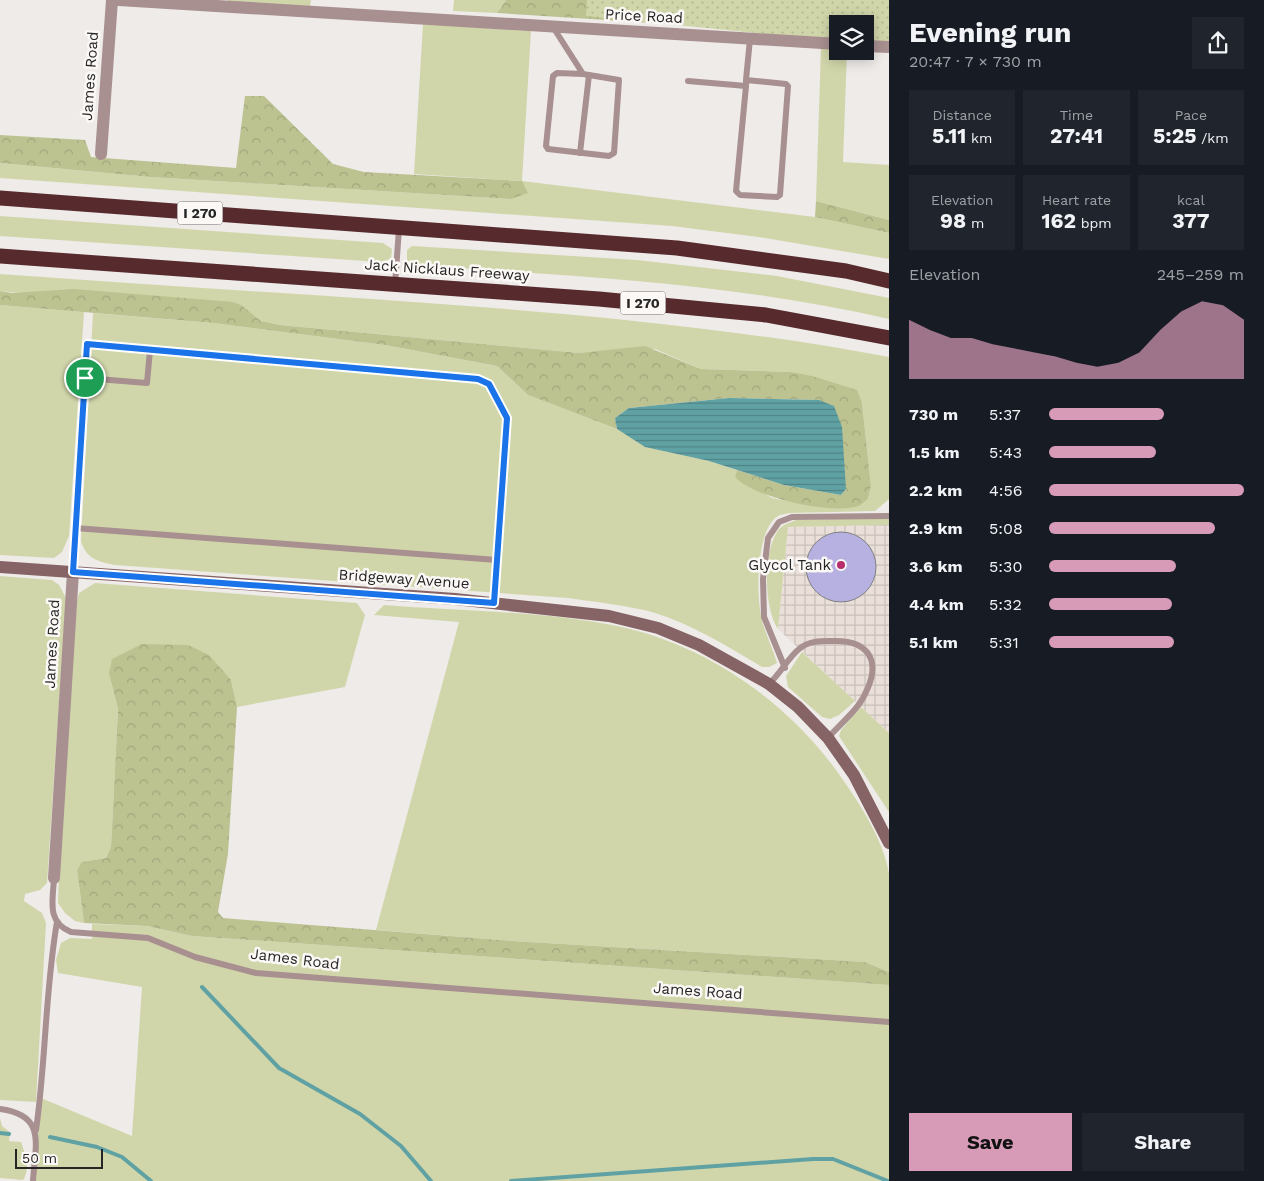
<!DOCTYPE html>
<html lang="en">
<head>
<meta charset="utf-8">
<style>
	body { margin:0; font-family:"Work Sans",sans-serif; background:#20242c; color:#f1f3f6; height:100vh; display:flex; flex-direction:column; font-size:19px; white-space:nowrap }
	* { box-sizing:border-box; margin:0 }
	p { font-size:16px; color:#9ea1a6 }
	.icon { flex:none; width:28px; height:28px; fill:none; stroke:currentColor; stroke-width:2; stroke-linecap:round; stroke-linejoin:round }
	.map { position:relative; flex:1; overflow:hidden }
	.details { display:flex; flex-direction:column; background:#171b24; width:375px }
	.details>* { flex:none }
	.tools { position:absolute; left:829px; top:15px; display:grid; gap:10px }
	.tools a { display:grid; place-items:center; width:45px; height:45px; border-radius:0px; background:#171b24; box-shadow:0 2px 12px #0003; font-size:25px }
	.scale { position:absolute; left:15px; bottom:12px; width:88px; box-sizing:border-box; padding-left:5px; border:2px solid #262525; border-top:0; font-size:14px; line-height:18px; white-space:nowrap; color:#262525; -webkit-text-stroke:4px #fbf8f6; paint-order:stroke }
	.pin { position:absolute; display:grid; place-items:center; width:42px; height:42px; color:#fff; margin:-21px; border:2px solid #fff; border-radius:50%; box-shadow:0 1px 5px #0007 }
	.round { display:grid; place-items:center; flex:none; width:52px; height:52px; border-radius:0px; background:#20242c }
	.head { display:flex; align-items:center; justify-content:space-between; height:85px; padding:0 20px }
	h1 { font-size:28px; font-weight:700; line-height:38px }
	.stats { display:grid; grid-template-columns:repeat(3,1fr); gap:8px; height:85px; padding:5px 20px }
	.stats div { display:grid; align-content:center; border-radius:0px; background:#20242c; text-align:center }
	.stats b { font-size:21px; font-weight:700 }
	.stats small { font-size:14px; font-weight:400 }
	.stats p { font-size:14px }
	.chart { height:140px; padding:10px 20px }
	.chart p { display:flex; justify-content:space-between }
	.chart svg { width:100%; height:90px; margin-top:5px; fill:#d79ab7; opacity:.7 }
	.button { display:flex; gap:10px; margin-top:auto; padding:10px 20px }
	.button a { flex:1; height:58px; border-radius:0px; background:#d79ab7; color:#111; font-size:20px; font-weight:700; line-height:58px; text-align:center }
	.button a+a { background:#20242c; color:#f1f3f6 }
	ul { padding:0 20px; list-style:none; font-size:16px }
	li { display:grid; grid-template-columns:80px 60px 1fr; align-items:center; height:38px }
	li i { height:12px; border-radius:6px; background:#d79ab7 }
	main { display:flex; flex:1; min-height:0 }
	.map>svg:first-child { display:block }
</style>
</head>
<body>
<main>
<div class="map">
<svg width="889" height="1181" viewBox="0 0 889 1181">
	<defs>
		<pattern id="industrial-grid" width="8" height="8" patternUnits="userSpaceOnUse" patternTransform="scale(1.25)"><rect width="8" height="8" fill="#eae0d9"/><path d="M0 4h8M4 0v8" fill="none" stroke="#c9c0ba"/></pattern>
		<pattern id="forest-crowns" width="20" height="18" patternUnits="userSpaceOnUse" patternTransform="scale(1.25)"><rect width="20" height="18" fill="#bdc291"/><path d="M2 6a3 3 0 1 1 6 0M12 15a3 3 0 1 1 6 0" fill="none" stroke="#a2a77d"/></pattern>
		<pattern id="park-dots" width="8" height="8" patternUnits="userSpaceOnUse" patternTransform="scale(1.25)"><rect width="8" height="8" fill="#d1d6aa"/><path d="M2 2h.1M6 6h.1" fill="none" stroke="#b3b892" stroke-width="1.8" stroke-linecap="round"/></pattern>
		<pattern id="water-rules" width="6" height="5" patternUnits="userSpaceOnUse" patternTransform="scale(1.25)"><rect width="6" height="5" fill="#60a2a4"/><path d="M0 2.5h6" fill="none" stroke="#4f8485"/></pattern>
	</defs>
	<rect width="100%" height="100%" fill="#eeebe9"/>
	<path fill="url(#industrial-grid)" d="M889,525V733L778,629L788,527Z"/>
	<g fill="#d1d6aa">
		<path d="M228,0H311L310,6L228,3Z"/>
		<path d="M454,0H506L497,13L453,11Z"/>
		<path d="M423,24L531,31L522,181L815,217L889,233V259L765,238L672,226L0,178V163L150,177L511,199L522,181L414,174Z"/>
		<path d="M821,48H837L838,51H847L843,162L889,165V220L816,201Z"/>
		<path d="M0,216L383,243L392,249L391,259L380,262L0,236Z"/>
		<path d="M412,246L637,260L777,276L889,298V319C733,283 573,276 413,265L407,260V250Z"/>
		<path d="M0,274C124,283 248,291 372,299C545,311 718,325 889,357V499L875,511L790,513C786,514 781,514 778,516C755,529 755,605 764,627C768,639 773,650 777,663L769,667H762C727,646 692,624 652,612C624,605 596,602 568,598L115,565C99,562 86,559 81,541L93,313L213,323L385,345L497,366L528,395L617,429L646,447L709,461L737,470L735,477L772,498L802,504L845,507L859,505L868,499L871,486L862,403L791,372L701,369L655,349L579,353L280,325L261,321L253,315L0,291Z"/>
		<path d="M0,305L84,312L69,536L62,552L54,558L0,555Z"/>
		<path d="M889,518V525L788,527L778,629C764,608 763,554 777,532C781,525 789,523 796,520Z"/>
		<path d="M0,576L52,580L59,585L66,598L47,883L40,890L25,894L24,901L42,913L46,923L36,1102L0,1100Z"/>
		<path d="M95,583L357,603L365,615L345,687L237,707L231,680L109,674L118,709L111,847L106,858L83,862L77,870L84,923L75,921L65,913L58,903L60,842L77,601L79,593Z"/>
		<path d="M384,605C460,611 543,611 617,626C704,644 784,699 836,770C856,798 884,839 889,874C889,883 889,894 889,904C889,926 889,949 889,972L865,962L512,941L376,930L459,622L374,615Z"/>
		<path d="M802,652L855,701L839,715L830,719L822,717L788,687L786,676Z"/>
		<path d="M861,707L889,733V812L839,736L841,730Z"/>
		<path d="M92,924L147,926L192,936L889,985V1181H33L41,1098L132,1136L142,987L58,973L56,960L61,943L70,938L92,939Z"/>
		<path d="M0,1118L2,1126L10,1132L9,1141L21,1142C25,1153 31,1169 23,1180L0,1178Z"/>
	</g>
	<g fill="url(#forest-crowns)">
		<path d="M506,0H682L669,24L497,13Z"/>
		<path d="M245,96H264L333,164L364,172L522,181L528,193L511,199L150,177L0,163V135L85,140L91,157L236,168Z"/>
		<path d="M816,201L889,220V233L815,217Z"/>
		<path d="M74,289L233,302L241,305L261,321L280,325L579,353L645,346L701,369L791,372L812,376L857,390L862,403L871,486L868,499C865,501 862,504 859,506C832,515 754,498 735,477L737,470L784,485L841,495L846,489L819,400L729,398L629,408L615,418L617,429L528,395L497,366L385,345L213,323L0,305V291L12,293Z"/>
		<path d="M142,644L188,645L209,655L231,680L237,707L228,854L218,912L223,918L512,941L865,962L889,972V985L192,936L147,926L84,923L77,870L82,862L106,858L111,847L118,709L109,674L112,659Z"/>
	</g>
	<path fill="url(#park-dots)" d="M587,0H889V46L865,43V24H838L837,41L586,16Z"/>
	<path fill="url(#water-rules)" d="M729,398L819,400L834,406L842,427L846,489L841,495L784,485L709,461L645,447L617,429L615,418L629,408Z"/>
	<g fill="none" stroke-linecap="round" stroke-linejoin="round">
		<g stroke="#60a2a4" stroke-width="4">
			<path d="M202,987L279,1068L360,1114L401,1146L431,1181"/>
			<path d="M0,1133L9,1134"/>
			<path d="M50,1137L97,1147L122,1157L151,1181"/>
			<path d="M511,1181L813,1159H833L888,1181"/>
		</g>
	</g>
	<circle fill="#b7b1e1" stroke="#7f7f82" cx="841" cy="567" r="35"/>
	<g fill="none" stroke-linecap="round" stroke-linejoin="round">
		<g stroke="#a88f90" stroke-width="6">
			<path d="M553,27L583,74L619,80L614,153L609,156L548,149L546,146L553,76L557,73L583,74"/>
			<path d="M746,80L786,84L788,86L780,195L777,197L740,195L736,191L746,86V80L750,39"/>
			<path d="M688,81L746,86"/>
			<path d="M580,153L589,75"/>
			<path d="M395,284L399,229"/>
			<path d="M85,378L147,383L150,350"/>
			<path d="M75,528L497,560"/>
			<path d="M73,572L87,344L478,379L489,384L507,418L494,603"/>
			<path d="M785,668L764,617L763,579L768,538L779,522L792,517L889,516"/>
			<path d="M769,684C780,674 788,658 799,649C810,640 822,641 835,641C871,641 881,663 865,694C858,710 840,724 828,738"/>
			<path d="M54,878C53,900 46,922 71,932L148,938L195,957L256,973L889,1022"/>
			<path d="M0,1109C47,1115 35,1145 33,1181"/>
			<path d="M36,1130C46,1061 45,991 57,922"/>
		</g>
		<g stroke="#a88f90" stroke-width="12">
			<path d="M119,0L838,44"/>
			<path d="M865,46L889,47"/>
			<path d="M101,154L112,0"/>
			<path d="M54,878L73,572"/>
		</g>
		<path stroke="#866365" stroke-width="12" d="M0,567L455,599L609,616L658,628L699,645L769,684L798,707L828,738L854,775L889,843"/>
		<g stroke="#572a2e" stroke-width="15">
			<path d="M0,198L677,248L846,271L889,281"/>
			<path d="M0,256L599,299L766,315L889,338"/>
		</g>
	</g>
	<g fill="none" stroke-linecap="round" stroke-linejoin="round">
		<g stroke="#fff" stroke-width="10">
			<path id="route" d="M87,344L478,379L489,384L507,418L494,603L73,572Z"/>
		</g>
		<use href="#route" stroke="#1a73e8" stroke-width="6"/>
	</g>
	<circle fill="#b82e6b" stroke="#fbf8f6" stroke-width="2" cx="841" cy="565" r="5"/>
	<g text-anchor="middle" stroke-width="5" stroke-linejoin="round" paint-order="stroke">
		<g fill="#fbf8f6" stroke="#666464" stroke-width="1">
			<rect x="177.5" y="201.5" width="45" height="23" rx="4"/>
			<rect x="620.5" y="291.5" width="45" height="23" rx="4"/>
		</g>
		<g font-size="14" font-weight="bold" fill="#262525">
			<text x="200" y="218">I 270</text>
			<text x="643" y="308">I 270</text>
		</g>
		<g font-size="15" fill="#262525" stroke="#fbf8f6">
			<text transform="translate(644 16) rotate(3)" y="5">Price Road</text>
			<text transform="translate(90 76) rotate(-86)" y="5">James Road</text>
			<text transform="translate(447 270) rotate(4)" y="5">Jack Nicklaus Freeway</text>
			<text transform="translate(404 579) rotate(4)" y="5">Bridgeway Avenue</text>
			<text transform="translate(52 644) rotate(-87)" y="5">James Road</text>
			<text transform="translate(295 959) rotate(7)" y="5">James Road</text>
			<text transform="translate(698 991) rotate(4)" y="5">James Road</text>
		</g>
		<g font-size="15" fill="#262525" stroke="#fbf8f6" text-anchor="end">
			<text x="831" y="570">Glycol Tank</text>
		</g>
	</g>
</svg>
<div class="tools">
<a><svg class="icon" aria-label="layers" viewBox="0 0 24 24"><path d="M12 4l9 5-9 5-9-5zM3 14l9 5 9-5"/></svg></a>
</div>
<div class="scale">50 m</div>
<div class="pin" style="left:85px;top:378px;background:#1e9e55"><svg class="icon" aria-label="arrive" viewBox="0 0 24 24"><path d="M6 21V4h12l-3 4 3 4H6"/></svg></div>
</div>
<section class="details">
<div class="head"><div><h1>Evening run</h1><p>20:47 · 7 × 730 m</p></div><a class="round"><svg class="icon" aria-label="share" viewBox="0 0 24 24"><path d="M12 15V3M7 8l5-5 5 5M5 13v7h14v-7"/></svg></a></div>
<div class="stats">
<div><p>Distance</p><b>5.11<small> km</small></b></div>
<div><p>Time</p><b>27:41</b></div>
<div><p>Pace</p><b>5:25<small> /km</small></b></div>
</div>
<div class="stats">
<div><p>Elevation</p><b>98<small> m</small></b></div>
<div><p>Heart rate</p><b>162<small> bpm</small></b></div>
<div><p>kcal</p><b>377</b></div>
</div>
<div class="chart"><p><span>Elevation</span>245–259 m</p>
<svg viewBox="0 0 160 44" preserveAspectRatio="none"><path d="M0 44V15L10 20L20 24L30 24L40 27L50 29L60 31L70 33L80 36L90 38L100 36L110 31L120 20L130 11L140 6L150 8L160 15V44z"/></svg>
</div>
<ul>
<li><b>730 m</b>5:37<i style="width:59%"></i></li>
<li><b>1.5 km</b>5:43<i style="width:55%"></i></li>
<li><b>2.2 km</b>4:56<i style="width:100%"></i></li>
<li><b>2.9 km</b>5:08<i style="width:85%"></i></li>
<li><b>3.6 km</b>5:30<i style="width:65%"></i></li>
<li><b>4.4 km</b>5:32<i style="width:63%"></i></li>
<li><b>5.1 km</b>5:31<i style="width:64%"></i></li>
</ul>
<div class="button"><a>Save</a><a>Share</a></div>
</section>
</main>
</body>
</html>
